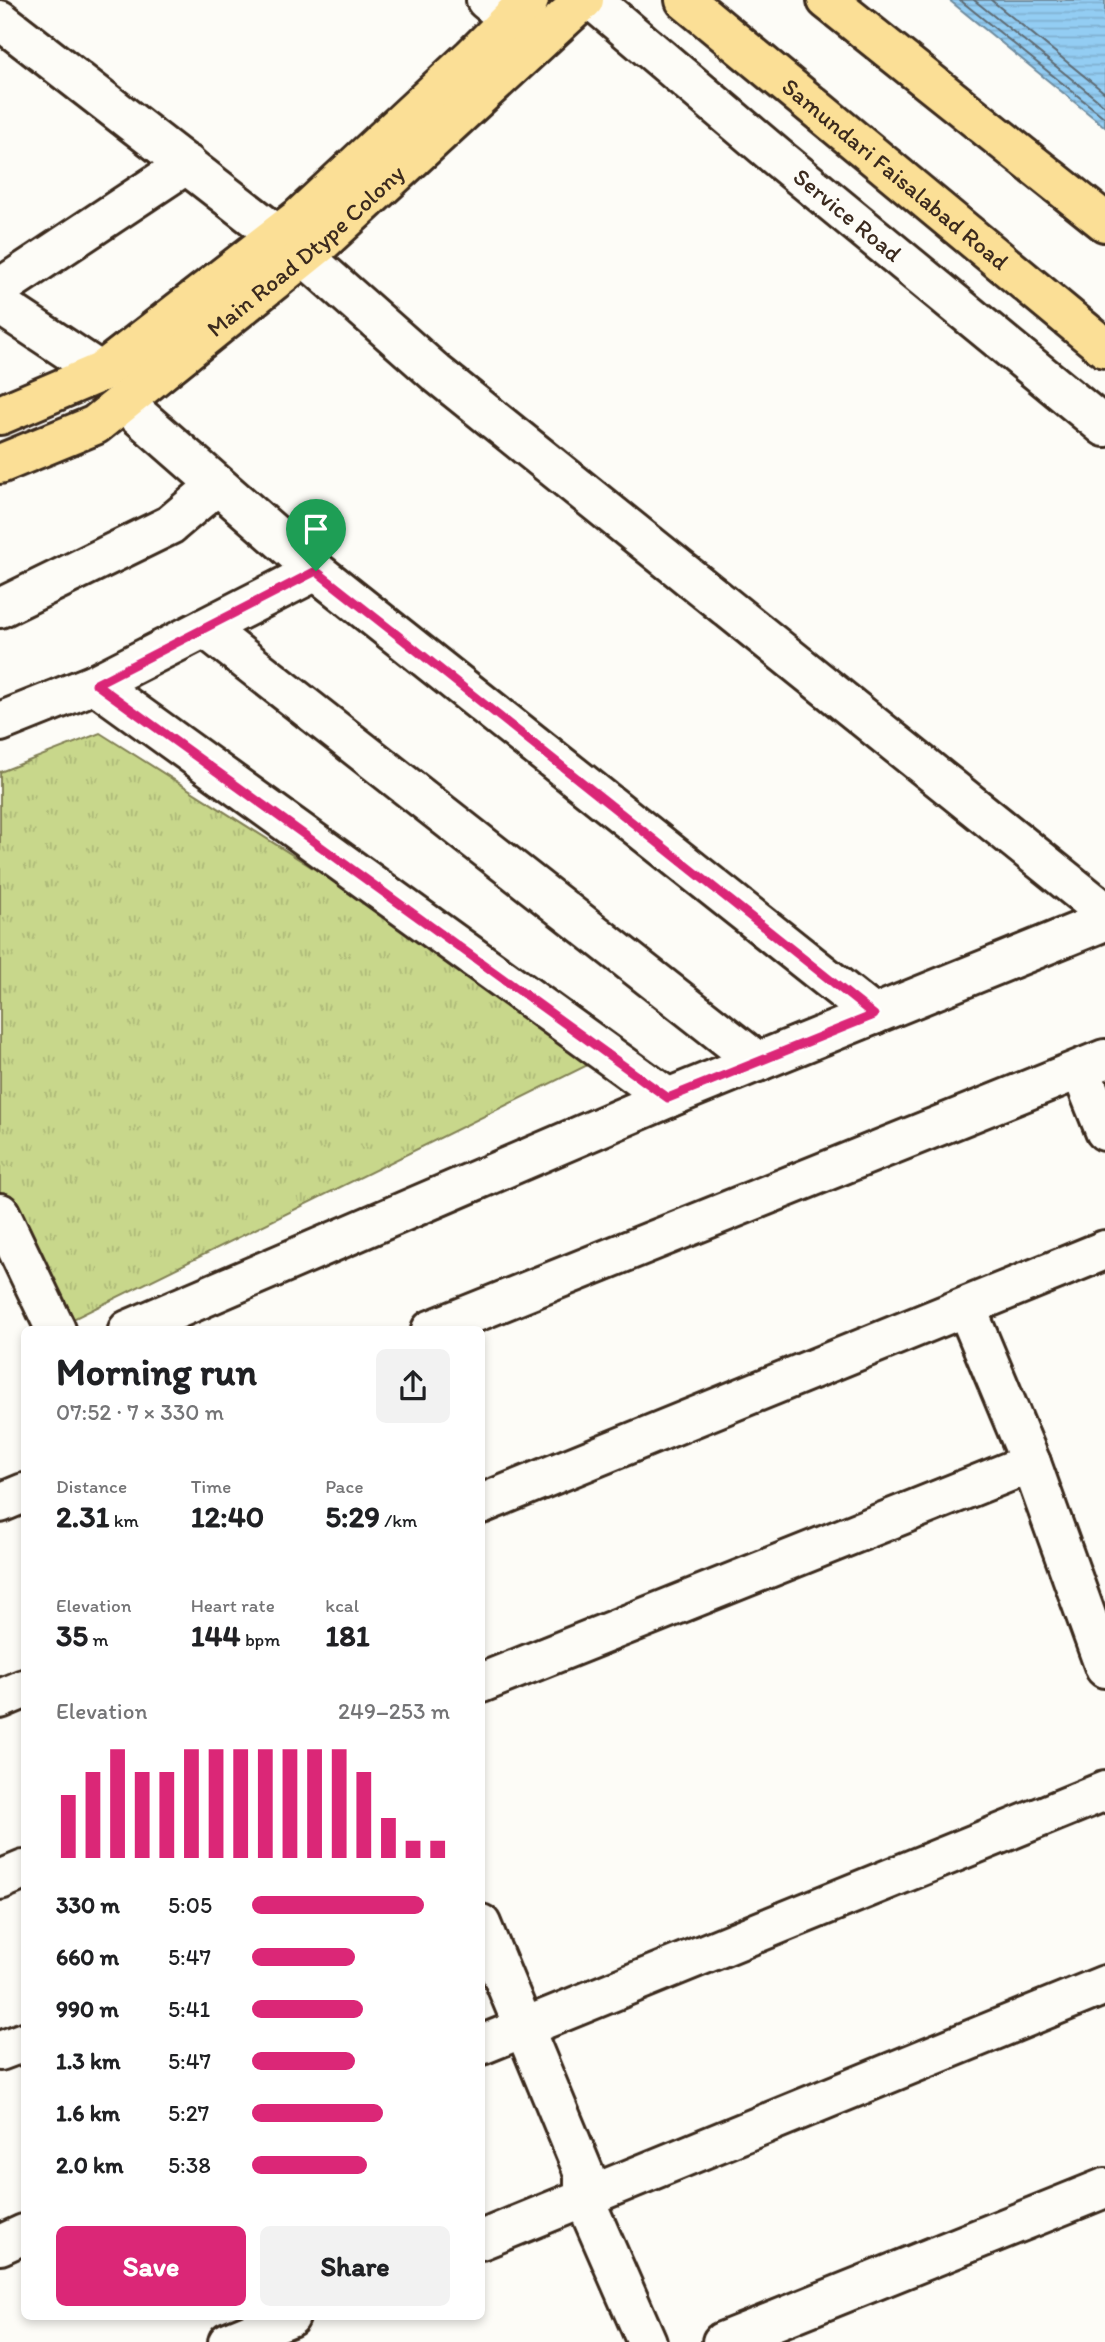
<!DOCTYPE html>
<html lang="en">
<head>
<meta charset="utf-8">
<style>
	body { margin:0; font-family:Itim,sans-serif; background:#f2f2f2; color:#202124; height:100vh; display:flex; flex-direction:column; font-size:26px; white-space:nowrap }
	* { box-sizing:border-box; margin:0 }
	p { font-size:23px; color:#757577 }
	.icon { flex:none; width:38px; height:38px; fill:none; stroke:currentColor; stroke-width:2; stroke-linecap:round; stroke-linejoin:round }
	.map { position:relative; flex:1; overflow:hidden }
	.drawer { position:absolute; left:21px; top:1326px; width:464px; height:994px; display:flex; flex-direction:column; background:#fff; border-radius:10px; box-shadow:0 4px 10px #0003 }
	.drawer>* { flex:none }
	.pin { position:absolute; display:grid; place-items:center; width:60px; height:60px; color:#fff; margin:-72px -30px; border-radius:50% 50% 50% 0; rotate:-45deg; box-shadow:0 0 7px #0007 }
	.pin .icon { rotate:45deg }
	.round { display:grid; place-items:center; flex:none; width:74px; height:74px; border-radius:10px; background:#f2f2f2 }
	.headline { display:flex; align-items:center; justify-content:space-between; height:119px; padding:0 35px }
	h1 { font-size:38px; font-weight:700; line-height:52px }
	.figures { display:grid; grid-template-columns:repeat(3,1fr); gap:10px; height:119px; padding:7px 35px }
	.figures div { display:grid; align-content:center }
	.figures b { font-size:30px; font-weight:700 }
	.figures small { font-size:19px; font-weight:400 }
	.figures p { font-size:19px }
	.chart { height:196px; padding:14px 35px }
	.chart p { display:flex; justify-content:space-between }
	.chart svg { width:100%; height:126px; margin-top:7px; stroke:#db2777; stroke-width:6 }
	.action { display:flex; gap:14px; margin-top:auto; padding:14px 35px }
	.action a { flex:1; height:80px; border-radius:10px; background:#db2777; color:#fff; font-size:28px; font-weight:700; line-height:80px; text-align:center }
	.action a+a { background:#f2f2f2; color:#202124 }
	ul { padding:0 35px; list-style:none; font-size:23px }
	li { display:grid; grid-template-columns:112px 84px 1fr; align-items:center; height:52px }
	li i { height:18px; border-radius:9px; background:#db2777 }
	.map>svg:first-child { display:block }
</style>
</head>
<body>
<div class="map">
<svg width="1105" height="2342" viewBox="0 0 1105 2342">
	<defs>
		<pattern id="park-tufts" width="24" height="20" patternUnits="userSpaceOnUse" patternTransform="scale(1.75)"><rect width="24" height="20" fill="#c8d78b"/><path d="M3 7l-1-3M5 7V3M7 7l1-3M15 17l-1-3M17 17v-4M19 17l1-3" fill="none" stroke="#adb978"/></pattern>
		<pattern id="water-rules" width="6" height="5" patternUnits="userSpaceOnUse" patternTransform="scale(1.75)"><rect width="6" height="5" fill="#93cdf3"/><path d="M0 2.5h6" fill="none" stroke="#80b0d0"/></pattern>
	</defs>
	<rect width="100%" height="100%" fill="#fdfcf7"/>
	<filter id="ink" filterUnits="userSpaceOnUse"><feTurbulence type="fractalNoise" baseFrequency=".0143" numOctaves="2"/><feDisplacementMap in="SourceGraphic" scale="14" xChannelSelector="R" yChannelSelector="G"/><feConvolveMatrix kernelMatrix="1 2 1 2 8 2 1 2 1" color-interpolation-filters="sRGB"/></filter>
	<g filter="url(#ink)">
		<path fill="url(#park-tufts)" stroke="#828054" stroke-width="2" d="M100,733L608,1055L55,1328L0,1213V772Z"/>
		<path fill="url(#water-rules)" stroke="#708c9e" stroke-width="2" d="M949,0H1105V127Z"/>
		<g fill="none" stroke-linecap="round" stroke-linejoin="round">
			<g stroke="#5e6b73" stroke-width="2">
				<path d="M960,0L1105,118"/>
				<path d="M974,0L1105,106"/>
				<path d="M991,0L1105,93"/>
			</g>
			<g stroke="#3b2a1e" stroke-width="44">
				<g id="minor">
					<path d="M486,0L508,18"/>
					<path id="s1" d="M592,0L778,158L1105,427"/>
					<path d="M0,20L277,235"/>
					<path d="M304,256L436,373L1105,912"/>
					<path d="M0,288L187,164"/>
					<path d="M0,305L101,372"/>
					<path d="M123,402L316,571L874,1015"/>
					<path d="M0,608L170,525L217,485"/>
					<path d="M205,628L758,1062"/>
					<path d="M95,684L316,571"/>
					<path d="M0,722L95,684L668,1098"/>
					<path d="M1081,1071L1105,1131"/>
					<path d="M0,1213L56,1330"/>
					<path d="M966,1307L1031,1463L1105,1668"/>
					<path d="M128,1330L668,1098L1105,921"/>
					<path d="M431,1330L1105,1059"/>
					<path d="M0,1503L24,1493"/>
					<path d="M481,1504L1105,1250"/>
					<path d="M481,1683L1031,1463"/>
					<path d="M0,1699L24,1689"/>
					<path d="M0,1880L24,1870"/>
					<path d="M481,1924L584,2173V2198L647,2342"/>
					<path d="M481,2045L1105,1791"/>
					<path d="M0,2051L24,2042"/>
					<path d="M481,2240L1105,1985"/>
					<path d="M0,2245L24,2234"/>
					<path d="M228,2342L290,2317"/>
					<path d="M722,2342L1105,2188"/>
				</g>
			</g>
			<g stroke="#3b2a1e" stroke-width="44">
				<g id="major">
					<path id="s2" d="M685,0L1105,348"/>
					<path d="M827,0L1105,222"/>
					<path d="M0,415L101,372L298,219L472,57L529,0"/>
					<path id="s3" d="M0,464L95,425L323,241L584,0"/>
				</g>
			</g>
			<use href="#minor" stroke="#fdfcf7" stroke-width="38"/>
			<use href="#major" stroke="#fbdf96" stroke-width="38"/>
		</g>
	</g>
	<g fill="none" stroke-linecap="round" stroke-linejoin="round" filter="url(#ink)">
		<g stroke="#fff" stroke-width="14">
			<path id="route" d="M316,571L396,634L874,1015L668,1098L96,684Z"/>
		</g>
		<use href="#route" stroke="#db2777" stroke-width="9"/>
	</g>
	<g text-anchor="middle" stroke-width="5" stroke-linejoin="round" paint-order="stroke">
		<g font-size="24" fill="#3b2a1e" stroke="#fdfcf7">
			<text dy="8" stroke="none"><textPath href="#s2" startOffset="273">Samundari Faisalabad Road</textPath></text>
			<text dy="8" stroke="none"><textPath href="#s1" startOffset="334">Service Road</textPath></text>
			<text dy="8" stroke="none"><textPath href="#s3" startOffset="376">Main Road Dtype Colony</textPath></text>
		</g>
	</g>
</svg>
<div class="pin" style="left:316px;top:571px;background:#1e9e55"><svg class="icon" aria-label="arrive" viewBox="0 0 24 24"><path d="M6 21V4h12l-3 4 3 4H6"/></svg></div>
<section class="drawer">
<div class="headline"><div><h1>Morning run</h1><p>07:52 · 7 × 330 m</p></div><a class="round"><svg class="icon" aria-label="share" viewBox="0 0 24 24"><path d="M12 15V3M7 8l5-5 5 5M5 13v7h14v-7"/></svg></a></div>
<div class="figures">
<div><p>Distance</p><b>2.31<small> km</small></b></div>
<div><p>Time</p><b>12:40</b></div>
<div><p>Pace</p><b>5:29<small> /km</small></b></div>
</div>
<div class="figures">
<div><p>Elevation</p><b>35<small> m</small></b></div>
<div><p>Heart rate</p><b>144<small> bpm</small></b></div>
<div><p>kcal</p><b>181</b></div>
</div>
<div class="chart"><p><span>Elevation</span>249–253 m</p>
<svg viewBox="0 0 160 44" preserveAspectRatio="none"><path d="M5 44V22M15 44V14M25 44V6M35 44V14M45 44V14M55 44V6M65 44V6M75 44V6M85 44V6M95 44V6M105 44V6M115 44V6M125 44V14M135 44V30M145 44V38M155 44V38"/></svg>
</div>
<ul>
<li><b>330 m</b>5:05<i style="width:87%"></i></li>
<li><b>660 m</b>5:47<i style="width:52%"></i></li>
<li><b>990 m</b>5:41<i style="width:56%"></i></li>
<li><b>1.3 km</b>5:47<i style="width:52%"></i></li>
<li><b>1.6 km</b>5:27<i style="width:66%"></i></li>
<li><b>2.0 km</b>5:38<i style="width:58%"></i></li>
</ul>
<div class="action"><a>Save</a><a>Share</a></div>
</section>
</div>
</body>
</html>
